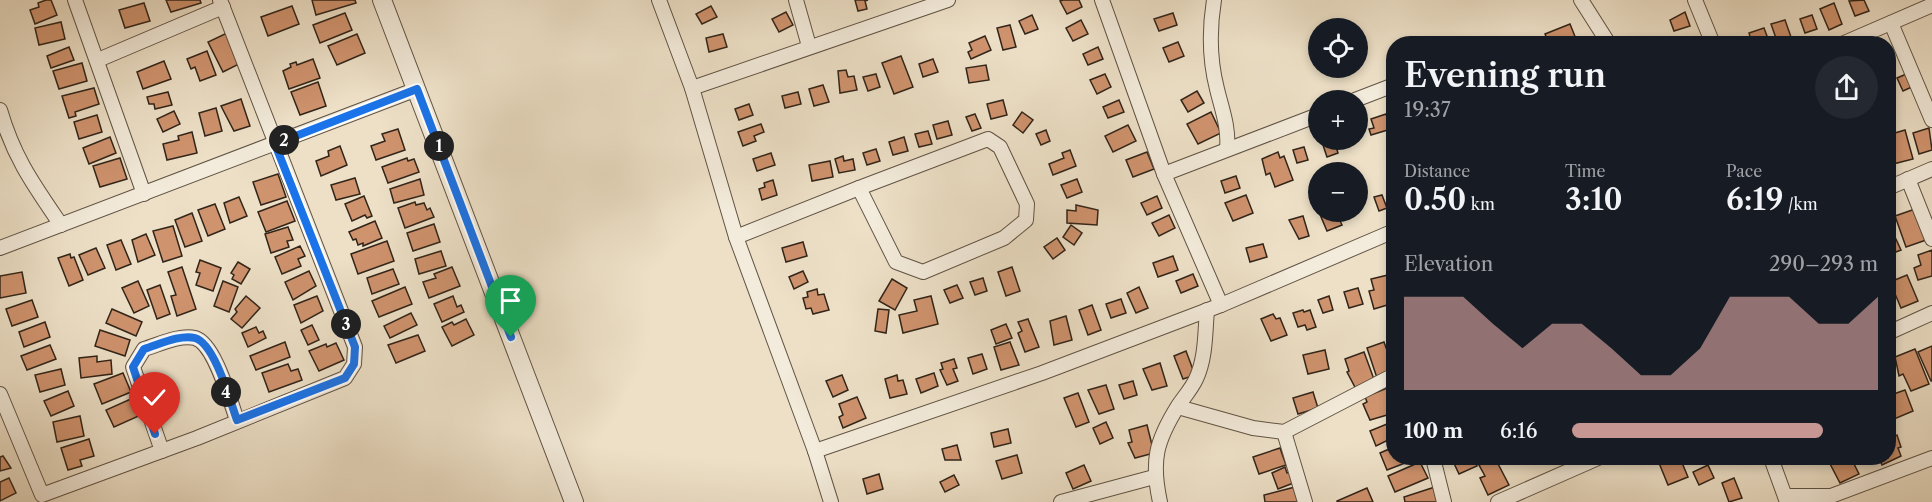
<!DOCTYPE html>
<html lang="en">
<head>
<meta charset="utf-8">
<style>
	body { margin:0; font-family:"Libre Caslon Text",serif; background:#242831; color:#f1f3f6; height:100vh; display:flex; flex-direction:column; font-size:22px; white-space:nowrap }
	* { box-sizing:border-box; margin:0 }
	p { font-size:20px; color:#9ea1a6 }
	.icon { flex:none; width:33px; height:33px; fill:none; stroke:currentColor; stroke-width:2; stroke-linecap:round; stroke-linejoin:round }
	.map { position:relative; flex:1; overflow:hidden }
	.side { position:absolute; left:1386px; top:36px; width:510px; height:429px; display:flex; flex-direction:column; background:#171b24; border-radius:24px; box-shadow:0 3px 9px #0003 }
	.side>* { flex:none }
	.fabs { position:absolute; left:1308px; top:18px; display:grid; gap:12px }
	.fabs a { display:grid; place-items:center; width:60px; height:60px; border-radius:50%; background:#171b24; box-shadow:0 3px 9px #0003; font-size:30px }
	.pin { position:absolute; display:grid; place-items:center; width:51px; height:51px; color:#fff; margin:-62px -26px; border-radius:50% 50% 50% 0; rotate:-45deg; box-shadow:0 0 6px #0007 }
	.pin .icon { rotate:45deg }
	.km { position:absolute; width:30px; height:30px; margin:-15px; border-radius:50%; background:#222; color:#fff; font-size:16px; line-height:30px; text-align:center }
	.round { display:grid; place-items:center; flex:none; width:63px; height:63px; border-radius:32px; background:#242831 }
	.overview { display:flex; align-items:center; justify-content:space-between; height:102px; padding:0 18px }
	h1 { font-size:33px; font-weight:600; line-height:45px }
	.stats { display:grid; grid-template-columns:repeat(3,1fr); gap:9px; height:102px; padding:6px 18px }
	.stats div { display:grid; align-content:center }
	.stats b { font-size:30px; font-weight:600 }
	.stats small { font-size:16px; font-weight:400 }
	.stats p { font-size:16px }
	.chart { height:168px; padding:12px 18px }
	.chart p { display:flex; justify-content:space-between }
	.chart svg { width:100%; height:108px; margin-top:6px; fill:#c59692; opacity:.7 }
	ul { padding:0 18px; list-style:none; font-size:20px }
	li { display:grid; grid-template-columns:96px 72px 1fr; align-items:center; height:45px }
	li i { height:15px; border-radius:8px; background:#c59692 }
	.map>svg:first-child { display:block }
</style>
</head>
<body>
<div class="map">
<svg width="1932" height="502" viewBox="0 0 1932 502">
	<rect width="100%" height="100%" fill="#ede0c7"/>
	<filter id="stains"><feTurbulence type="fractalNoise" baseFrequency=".00333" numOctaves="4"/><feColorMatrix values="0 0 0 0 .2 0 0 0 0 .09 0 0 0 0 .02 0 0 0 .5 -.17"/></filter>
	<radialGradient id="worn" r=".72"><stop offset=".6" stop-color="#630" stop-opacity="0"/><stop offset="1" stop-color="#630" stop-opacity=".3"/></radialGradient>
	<g fill="#cf936e" stroke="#312419" stroke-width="1.5">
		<path d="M46,0H51L57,15L35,24L30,10L39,7L38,3Z"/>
		<path d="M166,0H200L201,3L171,12Z"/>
		<path d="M312,0H355L356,3L316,15Z"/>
		<path d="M855,0H868L865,1L867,9L858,11Z"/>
		<path d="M1063,0H1079L1082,7L1067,14L1060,1Z"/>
		<path d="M1864,0L1869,11L1855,16L1849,1Z"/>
		<path d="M144,3L150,21L125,28L119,10Z"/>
		<path d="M1834,3L1842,24L1829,30L1820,9Z"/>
		<path d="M292,6L299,24L268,36L261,17Z"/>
		<path d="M711,6L717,17L702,24L696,14Z"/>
		<path d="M786,12L793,25L779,32L772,19Z"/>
		<path d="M1685,12L1690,26L1674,31L1670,20Z"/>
		<path d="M345,13L352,30L320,43L313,25Z"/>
		<path d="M1173,13L1177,25L1159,31L1154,19Z"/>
		<path d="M1032,15L1038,29L1025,34L1019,21Z"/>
		<path d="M1812,15L1817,29L1805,33L1800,19Z"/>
		<path d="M1081,20L1088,34L1073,41L1066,28Z"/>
		<path d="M1785,20L1791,37L1777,41L1771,24Z"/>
		<path d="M61,22L65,39L39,45L35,28Z"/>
		<path d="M1570,24L1578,44H1549L1545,34Z"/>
		<path d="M1010,25L1016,47L1003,50L997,28Z"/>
		<path d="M1764,28L1770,44H1752L1749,33Z"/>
		<path d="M227,33L241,63L223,72L208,42Z"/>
		<path d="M357,34L365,53L337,65L328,46Z"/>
		<path d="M723,34L727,47L709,52L706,38Z"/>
		<path d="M985,36L991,50L971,59L968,52L972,50L969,43Z"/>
		<path d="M1178,42L1184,56L1169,62L1163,48Z"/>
		<path d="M69,47L74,60L51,68L47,56Z"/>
		<path d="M1098,47L1103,59L1088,65L1083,54Z"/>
		<path d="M207,51L216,75L200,81L195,67L191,69L187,59Z"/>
		<path d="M901,56L913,87L894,94L882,63Z"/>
		<path d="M313,59L320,78L289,89L283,71L291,67L290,64L296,62L297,65Z"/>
		<path d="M933,59L938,72L923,77L919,64Z"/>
		<path d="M164,61L171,79L143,89L137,72Z"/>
		<path d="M82,63L87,81L59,89L53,71Z"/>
		<path d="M986,65L989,80L969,83L966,68Z"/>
		<path d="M846,70L848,77L854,76L857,90L840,93L838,71Z"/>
		<path d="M1911,72L1916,85L1903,91L1897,78Z"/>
		<path d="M876,74L880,87L868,91L863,77Z"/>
		<path d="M1105,74L1111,87L1097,94L1090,80Z"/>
		<path d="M318,82L326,106L300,115L291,92Z"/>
		<path d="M823,85L829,102L814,106L809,89Z"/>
		<path d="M94,88L99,104L75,112L76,116L69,118L62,96Z"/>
		<path d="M1197,91L1204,103L1188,112L1181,100Z"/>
		<path d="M168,92L172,105L155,109L154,104H149L147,97Z"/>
		<path d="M798,92L801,104L785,108L782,96Z"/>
		<path d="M241,99L250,126L234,131L221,106Z"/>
		<path d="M1003,100L1007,115L991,119L987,104Z"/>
		<path d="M1119,100L1124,112L1108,118L1103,107Z"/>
		<path d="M749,104L753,115L739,120L735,109Z"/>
		<path d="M216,108L222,131L205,136L199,113Z"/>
		<path d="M174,111L180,124L163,132L157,119Z"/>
		<path d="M1022,112L1033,120L1023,133L1013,125Z"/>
		<path d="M1211,112L1221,133L1198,144L1187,124Z"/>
		<path d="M975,114L981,128L972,131L966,117Z"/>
		<path d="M1386,114L1391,129L1371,135L1369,129L1374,128L1371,119Z"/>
		<path d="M97,115L102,132L79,139L74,122Z"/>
		<path d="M948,121L952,135L937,139L933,125Z"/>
		<path d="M761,124L764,132L754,136L756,141L743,146L738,132Z"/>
		<path d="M1128,125L1136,141L1113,152L1105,136Z"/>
		<path d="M1929,128L1932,150L1919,154L1913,133Z"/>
		<path d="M398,129L405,150L376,160L371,146L385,141L382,134Z"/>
		<path d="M1046,130L1050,141L1041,145L1036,134Z"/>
		<path d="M1905,130L1913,159L1893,164L1888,135Z"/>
		<path d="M928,131L932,144L919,147L915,134Z"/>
		<path d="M192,132L197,153L167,160L163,144L179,140L178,136Z"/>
		<path d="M110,137L116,153L89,164L83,148Z"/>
		<path d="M904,137L908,151L893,155L889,142Z"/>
		<path d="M1334,140L1338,153L1327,157L1322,142Z"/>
		<path d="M340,146L347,165L321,176L316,161L329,156L328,151Z"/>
		<path d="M1304,147L1308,160L1297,163L1293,150Z"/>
		<path d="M876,149L880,161L867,165L863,153Z"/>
		<path d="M1070,150L1076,166L1053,175L1049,164L1064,158L1062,153Z"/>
		<path d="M1147,152L1154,169L1133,177L1126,160Z"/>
		<path d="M1278,152L1280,158L1284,156L1293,180L1275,187L1270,173L1266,175L1262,159Z"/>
		<path d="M771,153L775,165L757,171L753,159Z"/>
		<path d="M843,156L844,161L853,159L855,170L839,173L835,159Z"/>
		<path d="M120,158L127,179L100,187L93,166Z"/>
		<path d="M407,158L408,161L414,159L419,172L388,183L382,167Z"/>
		<path d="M830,161L833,177L812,181L809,165Z"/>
		<path d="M278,174L286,197L261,205L253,182Z"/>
		<path d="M1236,176L1240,188L1225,193L1221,181Z"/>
		<path d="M355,178L360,194L336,200L331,185Z"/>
		<path d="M420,179L424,195L394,203L390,189Z"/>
		<path d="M1077,179L1082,192L1067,198L1061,185Z"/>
		<path d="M773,180L777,195L762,200L759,189L765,187L764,183Z"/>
		<path d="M1246,195L1253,213L1233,221L1225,203Z"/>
		<path d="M1382,195L1387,208L1379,211L1374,197Z"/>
		<path d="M364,196L372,216L367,218L365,215L352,221L345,204Z"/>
		<path d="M1157,196L1162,208L1147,215L1141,203Z"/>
		<path d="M239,197L247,216L230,223L224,203Z"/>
		<path d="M287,201L295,221L266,232L258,212Z"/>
		<path d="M415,202L416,205L424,203L427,210L430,208L434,217L405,228L398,208Z"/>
		<path d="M215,204L225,229L208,236L198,210Z"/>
		<path d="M1076,205L1098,210L1097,225L1067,223V210L1076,211Z"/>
		<path d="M1918,208L1929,239L1906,247L1895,216Z"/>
		<path d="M1319,212H1336L1342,225L1327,231Z"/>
		<path d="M192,213L202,241L185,247L175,220Z"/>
		<path d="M1169,215L1175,228L1159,236L1152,223Z"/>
		<path d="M1303,216L1309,236L1299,239L1289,220Z"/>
		<path d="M375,221L382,238L363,246V243L358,245L356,239L353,240L349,232Z"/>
		<path d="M434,224L440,242L413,251L407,233Z"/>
		<path d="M1071,225L1082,233L1074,245L1063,237Z"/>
		<path d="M173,226L182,256L163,262L153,231Z"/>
		<path d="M288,227L293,240L287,241L289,247L271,253L265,234Z"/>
		<path d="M1888,231L1891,236L1894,235L1901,250L1888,255Z"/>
		<path d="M146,234L155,255L138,262L132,240Z"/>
		<path d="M1057,238L1065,250L1053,259L1044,247Z"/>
		<path d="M121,240L131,264L116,270L107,245Z"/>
		<path d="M387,241L394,261L358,274L351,254Z"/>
		<path d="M803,242L807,256L786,262L782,248Z"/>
		<path d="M1263,244L1267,257L1250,262L1246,248Z"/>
		<path d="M300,246L305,256L298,259L301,266L282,274L275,257Z"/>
		<path d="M96,248L105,268L88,275L79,255Z"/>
		<path d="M1932,250V276L1918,280L1914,268L1921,265L1918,255Z"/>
		<path d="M441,251L446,266L419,274L415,259Z"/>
		<path d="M70,254L71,258L74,257L83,280L69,286L58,258Z"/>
		<path d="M1173,256L1178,270L1158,277L1153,263Z"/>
		<path d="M200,260L221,268L213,291L196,285L200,273L196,272Z"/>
		<path d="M238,262L250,269L241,284L232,279L234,275L231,273Z"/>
		<path d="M182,267L196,309L177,316L171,296L176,295L168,272Z"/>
		<path d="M452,267L460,286L429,298L423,282L436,278L434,274Z"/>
		<path d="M1012,267L1020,291L1006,296L998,272Z"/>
		<path d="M393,269L399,284L372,294L367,278Z"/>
		<path d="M309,271L316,286L293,300L285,282Z"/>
		<path d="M803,271L808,282L794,289L789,277Z"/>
		<path d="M22,272L26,293L0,298V276Z"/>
		<path d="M1193,274L1198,286L1181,293L1176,281Z"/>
		<path d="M1388,275L1394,303L1374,309L1369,291L1374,290L1371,279Z"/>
		<path d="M1907,275L1918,301L1901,308L1890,282Z"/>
		<path d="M983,278L987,291L975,295L970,282Z"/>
		<path d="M892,279L907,288L895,310L879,301Z"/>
		<path d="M138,281L149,306L134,313L122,288Z"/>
		<path d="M223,281L238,287L229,312L214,306Z"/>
		<path d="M160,285L170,314L157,319L147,290Z"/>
		<path d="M957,285L963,298L950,303L944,290Z"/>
		<path d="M405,287L412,304L379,317L372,301Z"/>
		<path d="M1139,287L1148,308L1136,313L1127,293Z"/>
		<path d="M1358,288L1363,304L1349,308L1344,292Z"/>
		<path d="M817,289L818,295L824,294L829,310L813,314L811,308L806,309L803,298L808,297L807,292Z"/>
		<path d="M246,296L260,308L242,328L231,319L237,312L235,309Z"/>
		<path d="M317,296L323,311L301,323L294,305Z"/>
		<path d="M453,296L457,307L461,305L464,312L442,322L434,304Z"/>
		<path d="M931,296L938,324L903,333L899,315L917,311L914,300Z"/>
		<path d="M1329,296L1333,310L1323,313L1318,300Z"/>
		<path d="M1121,299L1126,313L1111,318L1106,304Z"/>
		<path d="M32,300L38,317L12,326L6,309Z"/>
		<path d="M1092,305L1101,330L1088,335L1079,310Z"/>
		<path d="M112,309L142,322L136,336L106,323Z"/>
		<path d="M878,309L889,310L886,333L875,331Z"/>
		<path d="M1303,310L1304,312L1310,310L1316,327L1307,330L1305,325L1298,327L1293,313Z"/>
		<path d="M411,313L417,325L390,338L384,326Z"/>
		<path d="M1273,314L1276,319L1280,318L1287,335L1271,341L1261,319Z"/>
		<path d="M1066,316L1072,340L1054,345L1050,321Z"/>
		<path d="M466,319L474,335L452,346L442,327L452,322L454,325Z"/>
		<path d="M1028,319L1039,347L1025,352L1018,333L1022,331L1018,322Z"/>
		<path d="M45,322L50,337L24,347L19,332Z"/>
		<path d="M1006,324L1012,338L996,344L991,330Z"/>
		<path d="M312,325L319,340L308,345L301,330Z"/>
		<path d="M256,327L259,333L263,331L266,338L248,347L242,333Z"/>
		<path d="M100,330L130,340L125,356L95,346Z"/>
		<path d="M418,335L425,351L396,363L388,345Z"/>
		<path d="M285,342L290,357L256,370L250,356Z"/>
		<path d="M1010,342L1019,365L1001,370L994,347Z"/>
		<path d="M1384,342L1394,370L1377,378L1367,348Z"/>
		<path d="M336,343L344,360L319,371L309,351L326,344L327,347Z"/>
		<path d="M50,345L56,359L27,370L21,356Z"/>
		<path d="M1932,346V381H1931L1918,352Z"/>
		<path d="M1915,349L1929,384L1911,391L1903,374L1899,376L1895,357Z"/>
		<path d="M1325,350L1329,369L1308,374L1303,355Z"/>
		<path d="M1186,351L1195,375L1183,379L1174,356Z"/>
		<path d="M1364,352L1375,382L1356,389L1347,372L1349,371L1345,359Z"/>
		<path d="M982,354L987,369L973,374L968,358Z"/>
		<path d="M97,356V362L111,360L112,374L81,378L79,358Z"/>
		<path d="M954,359L957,368L953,369L958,381L947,385L940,370L943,369L941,363Z"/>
		<path d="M1160,363L1167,386L1152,390L1143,369Z"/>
		<path d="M288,364L291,371L298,369L302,380L269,392L262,373Z"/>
		<path d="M61,369L65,385L40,392L35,375Z"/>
		<path d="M123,373L131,392L102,404L94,384Z"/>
		<path d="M934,373L938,386L921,393L916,379Z"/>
		<path d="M842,375L848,390L833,397L826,381Z"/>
		<path d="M897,375L898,381L903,380L907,394L890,398L885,379Z"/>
		<path d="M1133,381L1137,395L1124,399L1119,385Z"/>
		<path d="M1106,385L1114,409L1099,414L1088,390Z"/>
		<path d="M1392,386L1394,413L1370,420L1363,404L1367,402L1365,397Z"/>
		<path d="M1905,390L1913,411L1894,419L1888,396Z"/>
		<path d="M68,391L74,406L51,416L44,401Z"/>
		<path d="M1313,392L1318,408L1298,414L1293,398Z"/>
		<path d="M1078,393L1089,422L1076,427L1064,398Z"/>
		<path d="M857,397L866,418L843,428L839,417L843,415L839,404Z"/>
		<path d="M133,398L141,415L114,427L106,410Z"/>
		<path d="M80,416L84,436L57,442L53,422Z"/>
		<path d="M1394,421V441L1390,439L1376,446L1370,431Z"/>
		<path d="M1106,422L1113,438L1100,444L1093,428Z"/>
		<path d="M1147,425L1154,453L1135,458L1128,443L1132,442L1129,430Z"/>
		<path d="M1008,429L1011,443L994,447L991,433Z"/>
		<path d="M1888,431L1892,438L1897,435L1901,447L1898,448L1901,456L1882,465L1879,458H1888Z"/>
		<path d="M89,439L94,456L80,460L82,466L68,470L61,448Z"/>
		<path d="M957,445L961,460H945L942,449Z"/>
		<path d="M1394,447V458H1418L1387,470L1380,453Z"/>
		<path d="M1280,448L1286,465L1259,474L1253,457Z"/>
		<path d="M1017,455L1022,473L1002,479L996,461Z"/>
		<path d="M3,456L11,468L0,471V457Z"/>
		<path d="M1456,458H1473L1477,466L1459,474L1452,459Z"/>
		<path d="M1495,458L1509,485L1488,495L1480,478L1485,476L1479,465Z"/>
		<path d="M1657,458H1680L1688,477L1668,485Z"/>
		<path d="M1827,458H1851L1859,474L1840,483Z"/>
		<path d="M1420,462L1428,478L1395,492L1388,476Z"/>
		<path d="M1084,465L1091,481L1073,489L1066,473Z"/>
		<path d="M1708,465L1714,478L1699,485L1693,472Z"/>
		<path d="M1285,467L1287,473L1291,471L1296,482L1278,489L1272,473Z"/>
		<path d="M879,474L883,489L867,494L863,479Z"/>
		<path d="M954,475L959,485L945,492L940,482Z"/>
		<path d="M9,478L16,493L0,501V482Z"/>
		<path d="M1734,478L1742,498L1729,502L1722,483Z"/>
		<path d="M1438,486L1443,502H1405L1404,497Z"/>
		<path d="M1295,487L1299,502H1265L1264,495Z"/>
		<path d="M1367,488L1373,502H1337V501Z"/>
	</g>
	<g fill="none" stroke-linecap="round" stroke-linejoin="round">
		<g stroke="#605344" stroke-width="16">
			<g id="minor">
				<path d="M75,0L144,194"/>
				<path d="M659,0L692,88L736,237L815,451L1042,373L1221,305L1394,231"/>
				<path d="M796,0L809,46"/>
				<path d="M1102,0L1164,174L1221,305"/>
				<path d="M1214,0C1209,31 1209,58 1217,89C1222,110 1229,127 1227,149"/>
				<path d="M1581,0L1609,44"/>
				<path d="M1695,0L1713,44"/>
				<path d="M1891,23L1932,120"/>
				<path d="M1842,44L1932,5"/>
				<path d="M98,60L223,7"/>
				<path d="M692,88L948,0"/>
				<path d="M1355,100L1394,85"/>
				<path d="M0,110C14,158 33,184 61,225"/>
				<path d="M988,139L1000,147L1027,204L1026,220L1004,238L923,272L896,262L859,188Z"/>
				<path d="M1164,174L1318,115"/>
				<path d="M1908,179L1932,239"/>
				<path d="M1888,188L1932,169"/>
				<path d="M736,237L859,188"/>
				<path d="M0,248L417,89"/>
				<path d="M1888,333L1932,313"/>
				<path d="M0,394L42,495L197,438L345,378L354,364L355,347L220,0"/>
				<path d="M1178,407L1253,428L1284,432L1394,375"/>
				<path d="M1284,432L1305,502"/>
				<path d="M162,451L133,367L144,349C158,345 180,334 195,338C215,344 230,401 237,420"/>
				<path d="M815,451L831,502"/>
				<path d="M1433,458L1444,502"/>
				<path d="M1771,458L1787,502"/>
				<path d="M1785,496H1831L1932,458"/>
				<path d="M1061,502L1154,477"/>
				<path d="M1160,502C1151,461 1156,441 1178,406C1184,397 1192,388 1196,379C1206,358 1205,332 1207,310"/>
				<path d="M1498,502L1598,458"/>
			</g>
		</g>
		<g stroke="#605344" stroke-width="20">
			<path id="tertiary" d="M382,0L574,502"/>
		</g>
		<use href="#minor" stroke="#f3ebdb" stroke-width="14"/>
		<use href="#tertiary" stroke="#f3ebdb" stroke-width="18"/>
	</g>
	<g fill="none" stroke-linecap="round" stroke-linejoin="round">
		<g stroke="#fff" stroke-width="12">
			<path id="route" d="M155,434L133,367L144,349C158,345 180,334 195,338C215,344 230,401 237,420L345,378L354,364L355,347L275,144L417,89L511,337"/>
		</g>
		<use href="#route" stroke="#1a73e8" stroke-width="8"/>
	</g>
	<rect width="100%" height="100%" filter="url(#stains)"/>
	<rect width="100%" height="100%" fill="url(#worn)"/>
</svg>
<div class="fabs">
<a><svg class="icon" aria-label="locate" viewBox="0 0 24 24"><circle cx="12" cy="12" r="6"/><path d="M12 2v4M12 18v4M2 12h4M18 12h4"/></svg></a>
<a>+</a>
<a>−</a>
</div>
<div class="pin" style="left:511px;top:337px;background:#1e9e55"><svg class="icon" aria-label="arrive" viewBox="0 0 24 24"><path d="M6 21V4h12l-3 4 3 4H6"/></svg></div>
<div class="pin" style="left:155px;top:434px;background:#d93025"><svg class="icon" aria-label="check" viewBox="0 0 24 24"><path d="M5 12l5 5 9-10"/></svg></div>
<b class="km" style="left:439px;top:146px">1</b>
<b class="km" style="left:284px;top:140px">2</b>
<b class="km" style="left:346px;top:324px">3</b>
<b class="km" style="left:226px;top:392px">4</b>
<section class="side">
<div class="overview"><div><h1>Evening run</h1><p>19:37</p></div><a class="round"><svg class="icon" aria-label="share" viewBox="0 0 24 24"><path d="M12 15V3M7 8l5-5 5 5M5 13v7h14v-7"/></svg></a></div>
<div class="stats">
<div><p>Distance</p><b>0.50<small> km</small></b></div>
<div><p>Time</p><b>3:10</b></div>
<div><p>Pace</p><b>6:19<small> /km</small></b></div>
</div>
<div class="chart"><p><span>Elevation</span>290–293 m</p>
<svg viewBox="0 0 160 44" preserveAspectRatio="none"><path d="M0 44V6L10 6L20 6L30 17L40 27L50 17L60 17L70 27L80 38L90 38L100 27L110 6L120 6L130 6L140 17L150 17L160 6V44z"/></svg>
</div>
<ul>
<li><b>100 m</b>6:16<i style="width:82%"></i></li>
</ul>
</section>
</div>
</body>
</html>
